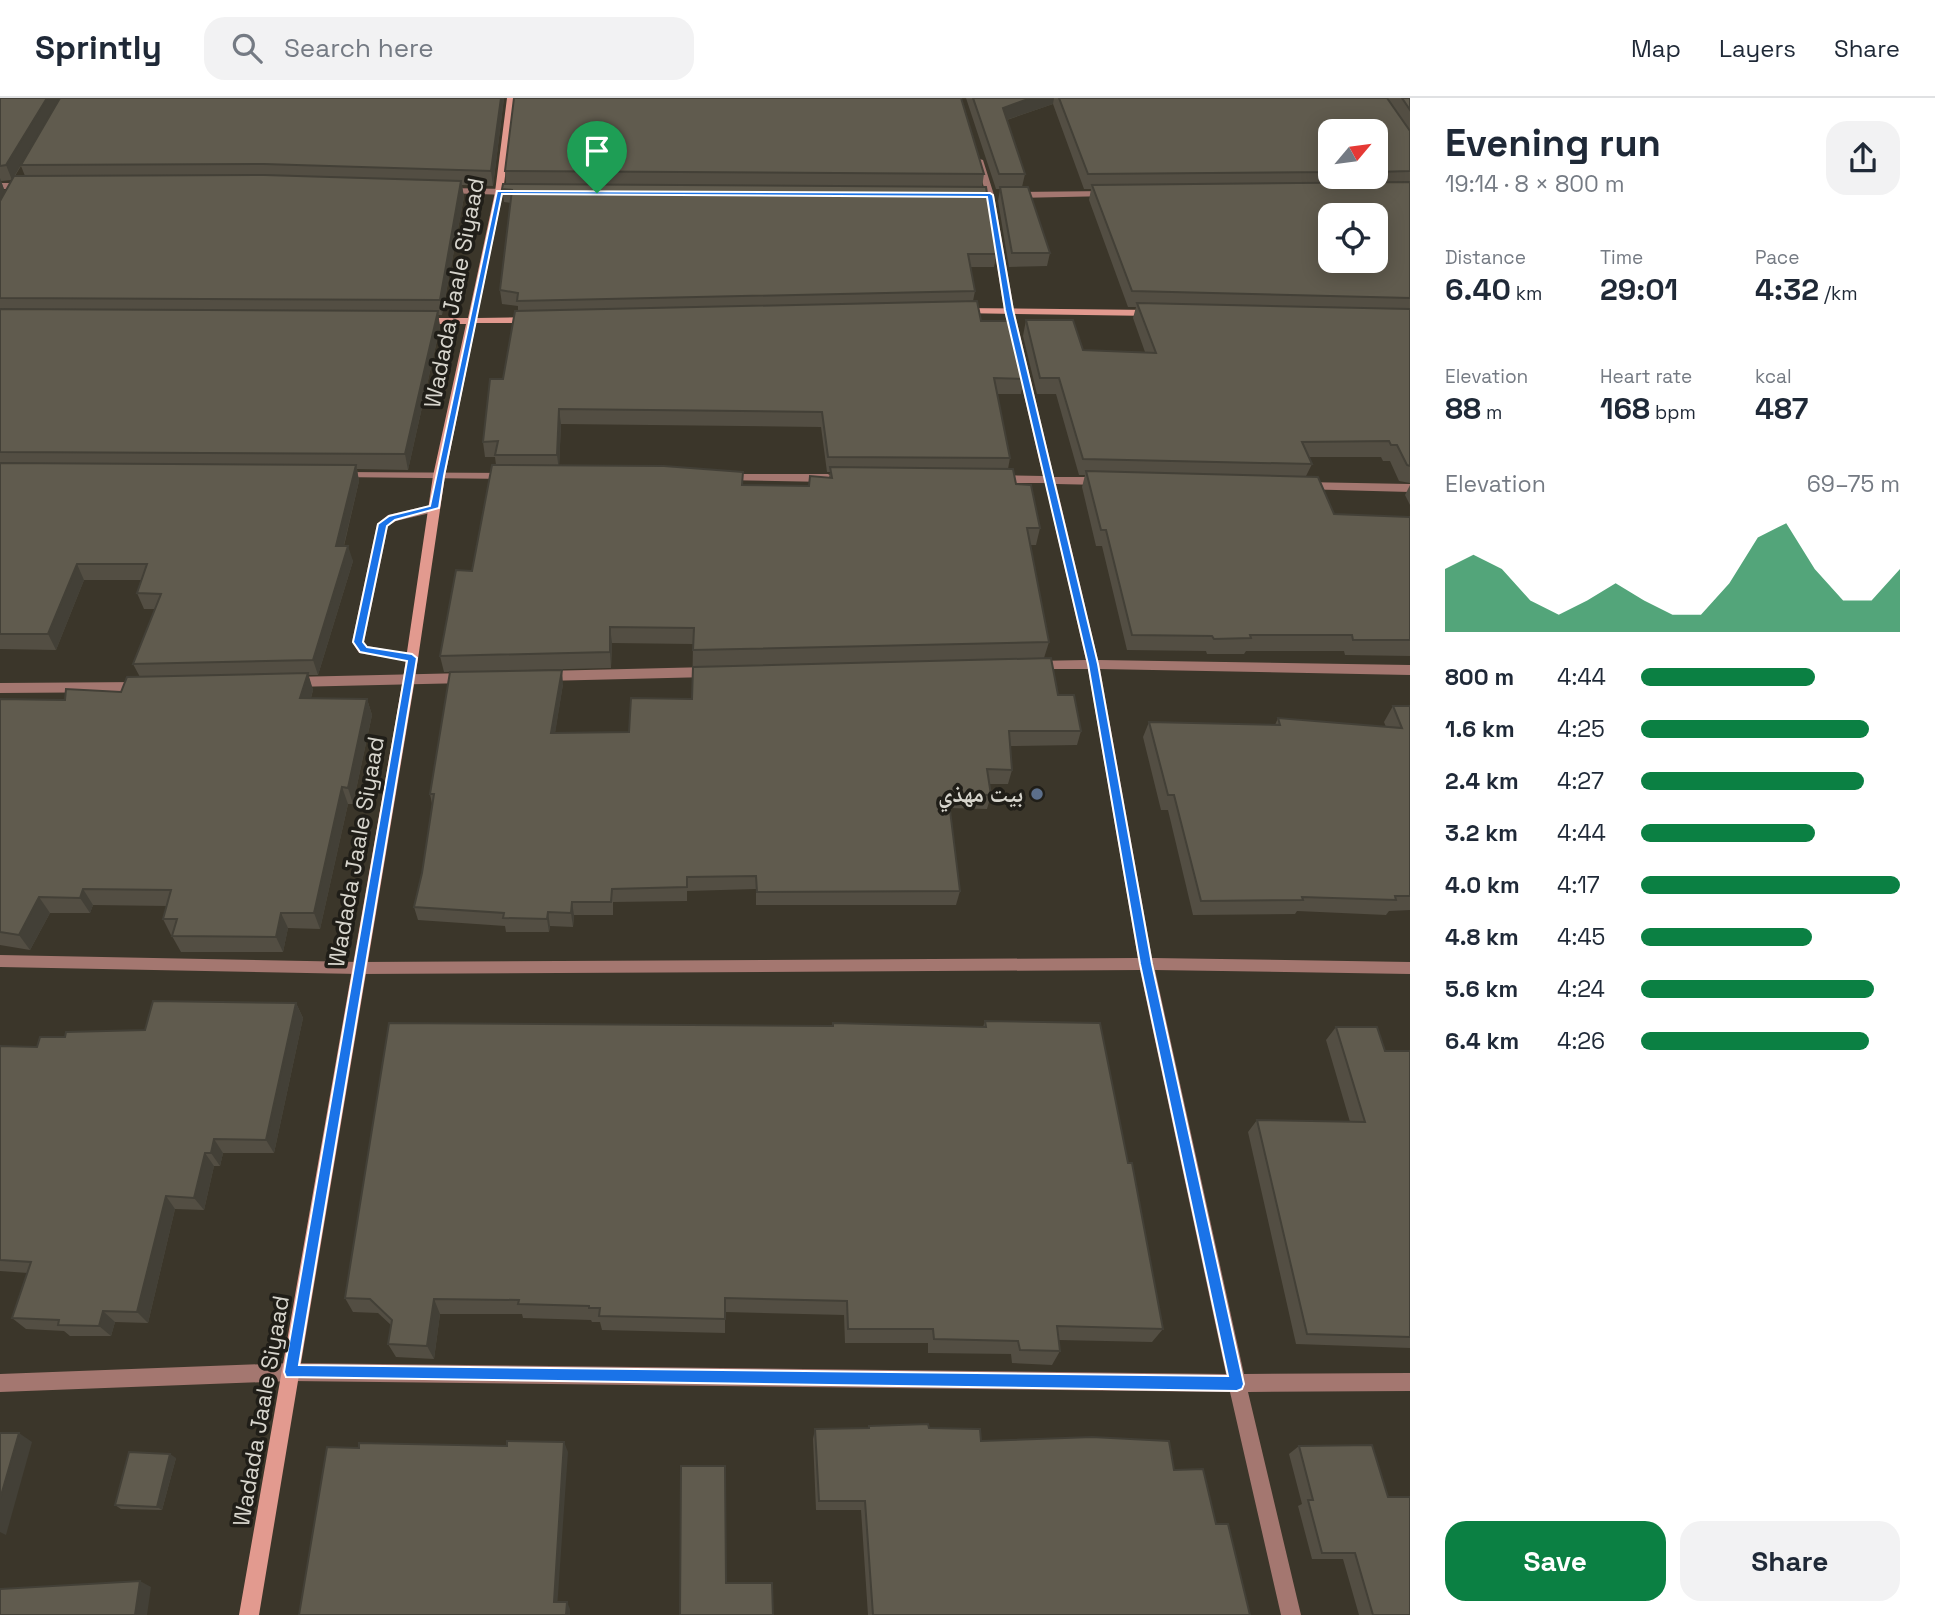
<!DOCTYPE html>
<html lang="en">
<head>
<meta charset="utf-8">
<style>
	body { margin:0; font-family:"Space Grotesk","Noto Naskh Arabic",sans-serif; background:#f2f2f3; color:#1f2937; height:100vh; display:flex; flex-direction:column; font-size:26px; white-space:nowrap }
	* { box-sizing:border-box; margin:0 }
	p { font-size:23px; color:#747a83 }
	.icon { flex:none; width:38px; height:38px; fill:none; stroke:currentColor; stroke-width:2; stroke-linecap:round; stroke-linejoin:round }
	.map { position:relative; flex:1; overflow:hidden }
	.details { display:flex; flex-direction:column; background:#fff; width:525px }
	.details>* { flex:none }
	.needle { width:46px; rotate:61deg }
	.controls { position:absolute; left:1318px; top:21px; display:grid; gap:14px }
	.controls a { display:grid; place-items:center; width:70px; height:70px; border-radius:14px; background:#fff; box-shadow:0 4px 18px #0003; font-size:35px }
	.pin { position:absolute; display:grid; place-items:center; width:60px; height:60px; color:#fff; margin:-72px -30px; border-radius:50% 50% 50% 0; rotate:-45deg; box-shadow:0 0 7px #0007 }
	.pin .icon { rotate:45deg }
	.round { display:grid; place-items:center; flex:none; width:74px; height:74px; border-radius:21px; background:#f2f2f3 }
	.headline { display:flex; align-items:center; justify-content:space-between; height:119px; padding:0 35px }
	h1 { font-size:38px; font-weight:800; line-height:52px }
	.figures { display:grid; grid-template-columns:repeat(3,1fr); gap:10px; height:119px; padding:7px 35px }
	.figures div { display:grid; align-content:center }
	.figures b { font-size:30px; font-weight:800 }
	.figures small { font-size:19px; font-weight:400 }
	.figures p { font-size:19px }
	.chart { height:196px; padding:14px 35px }
	.chart p { display:flex; justify-content:space-between }
	.chart svg { width:100%; height:126px; margin-top:7px; fill:#0b8043; opacity:.7 }
	.primary-button { display:flex; gap:14px; margin-top:auto; padding:14px 35px }
	.primary-button a { flex:1; height:80px; border-radius:21px; background:#0b8043; color:#fff; font-size:28px; font-weight:800; line-height:80px; text-align:center }
	.primary-button a+a { background:#f2f2f3; color:#1f2937 }
	ul { padding:0 35px; list-style:none; font-size:23px }
	li { display:grid; grid-template-columns:112px 84px 1fr; align-items:center; height:52px }
	li i { height:18px; border-radius:9px; background:#0b8043 }
	header { display:flex; align-items:center; gap:42px; box-sizing:border-box; height:98px; padding:0 35px; background:#fff; border-bottom:2px solid #e0e1e3 }
	header strong { font-size:33px }
	nav { display:flex; gap:38px; margin-inline-start:auto; font-size:24px }
	.search { width:490px; height:63px; background:#f2f2f3; display:flex; align-items:center; gap:18px; box-sizing:border-box; padding:0 24px; border-radius:21px; color:#747a83; font-size:26px }
	main { display:flex; flex:1; min-height:0 }
	.map>svg:first-child { display:block }
</style>
</head>
<body>
<header>
<strong>Sprintly</strong>
<div class="search"><svg class="icon" aria-label="search" viewBox="0 0 24 24"><circle cx="10" cy="10" r="6"/><path d="M15 15l6 6"/></svg>Search here</div>
<nav><a>Map</a><a>Layers</a><a>Share</a></nav>
</header>
<main>
<div class="map">
<svg width="1410" height="1517" viewBox="0 0 1410 1517">
	<rect width="100%" height="100%" fill="#3b362a"/>
	<g fill="none" stroke-linecap="round" stroke-linejoin="round">
		<path fill="#a47770" fill-rule="evenodd" d="M435,406L439,407V413L396,423L388,428L364,544L367,548L412,556L418,560L412,564L359,555L352,544L377,426L388,417Z"/>
		<g fill="#a47770" fill-rule="evenodd">
			<path d="M976,60L983,62L994,97L1014,212L1054,379H1101L1107,383L1101,387L1056,386L1098,562L1410,567V577L1100,571L1152,860L1410,864V876L1155,872L1244,1276L1410,1275V1293L1248,1294L1301,1517H1281L1230,1294L291,1283L0,1294V1276L291,1265L1226,1276L1140,872L359,876L0,869V857L359,864L1138,860L1088,571H1034L1028,567L1034,563L1086,562L1045,385H995L989,381L995,377L1043,378L1004,212L986,97Z"/>
			<path d="M0,85H27L31,88L27,91H0Z"/>
			<path d="M446,90L513,91L517,94L513,97L443,95L442,93Z"/>
			<path d="M1108,93L1111,94V98L1013,100L1009,97L1013,94Z"/>
			<path d="M341,374L510,375L516,378L510,381L337,379L335,377Z"/>
			<path d="M726,376H828L834,380L828,384L722,382L720,380Z"/>
			<path d="M1303,384L1410,386V394L1299,391V385Z"/>
			<path d="M709,569L715,574L709,579L544,583L538,578L544,573Z"/>
			<path d="M467,575L473,580L467,585L292,589L286,584L292,579Z"/>
			<path d="M142,584L148,589L142,594L0,595V585Z"/>
		</g>
		<g fill="#e29a8f" fill-rule="evenodd">
			<path d="M507,0H515L503,94L477,220L531,219L536,222L531,225H476L445,378L415,581L259,1517H239L403,581L433,378L466,226H421L416,223L421,220H468L495,94Z"/>
			<path d="M960,210L1153,212L1158,215L1153,218L957,215V211Z"/>
		</g>
	</g>
	<g fill="#534e43" fill-rule="evenodd">
		<path d="M0,0H504L493,88L462,87L464,99L442,217H438L440,229L408,372L357,371L359,383L344,448L353,463L318,577H308L313,592L311,600L367,601L372,617L353,706H348L320,831L288,830L283,854H181L172,838V837H171L163,821L167,808L93,807L90,815H50L30,852L0,847V601L65,602L121,594L140,579L133,566L155,511H144L137,495L142,482H84L56,552L0,551ZM21,68L25,78H15ZM12,82L5,94L1,83Z"/>
		<path d="M966,0H1410V385L1399,383L1390,363H1383L1381,359H1309L1312,366L1306,378L1334,416L1410,419V558L1345,557L1344,553H1246L1244,556H1207L1206,553L1127,552L1102,448H1096L1082,389L1085,377H1079L1056,296H1037L1023,238L1026,222L1083,252L1145,254L1133,220L1136,209H1128L1089,102L1091,91H1084L1053,6L1007,22L1025,76L1022,89L1050,155L1047,168L1009,169L998,103L1000,91H996ZM1330,33H1376V79H1330Z"/>
		<path d="M505,73L984,76L982,89L997,156L994,169H970L975,193L973,203L981,223L1024,281L1021,296H997L1010,360L1008,371L1040,430L1036,447H1030L1049,544L1044,560L1058,597L1081,633L1077,647L1010,648L1012,672L1008,686H989L991,697L987,711L950,710L960,793L956,807H756V791L687,793V803L613,804V817H574L573,829L550,828L549,834H506L505,828L418,822L414,809L422,775L432,706L430,696L563,586L555,634H629L692,601L693,546L612,545L611,570L444,574L440,558L472,473L496,367L495,359H485L483,344L503,281L518,213V208L502,206L500,192L511,105L504,104L502,91L506,86ZM561,326L821,329L827,374H830L829,379L809,388L742,387L559,368Z"/>
		<path d="M1410,387V407L1405,397Z"/>
		<path d="M1393,608H1410V812L1389,813L1386,817L1297,813L1295,816L1193,817L1168,712H1161L1143,639L1149,624L1275,627L1278,620L1386,629L1384,624Z"/>
		<path d="M296,905L303,920L274,1055H223L220,1068H214L204,1112L175,1111L148,1225L115,1224L111,1238H70L64,1233L26,1231L12,1220L28,1175L0,1173V948L37,949L65,939L145,932Z"/>
		<path d="M985,923L1128,1065L1163,1231L1152,1244L1059,1242L1060,1253L1052,1267L1012,1265L1011,1256L928,1255V1245H845L844,1217L725,1214V1235L602,1232L600,1224H592L591,1222L523,1220L522,1216H440L434,1261L396,1259L388,1246L391,1227L378,1215L353,1214L345,1200L983,929Z"/>
		<path d="M1336,929L1385,953H1410V1250L1296,1246L1248,1034L1257,1022L1350,1024L1326,942Z"/>
		<path d="M869,1328L929,1330L981,1343L1174,1372L1216,1426L1250,1517H868L861,1412H816L813,1341L815,1331L868,1330Z"/>
		<path d="M1299,1348L1388,1399L1410,1517H1359L1343,1461H1312L1298,1408L1302,1406L1289,1356Z"/>
		<path d="M176,1360L162,1412L121,1411L115,1407Z"/>
	</g>
	<g fill="#434037">
		<path d="M47,0H61L12,82L6,67Z"/>
		<path d="M501,0H504L493,88L491,73Z"/>
		<path d="M1031,0H1054L1053,6L1000,24L1003,10Z"/>
		<path d="M0,80L5,94L0,103Z"/>
		<path d="M461,83L464,99L442,217L440,202Z"/>
		<path d="M438,213L440,229L408,372L405,356Z"/>
		<path d="M559,311L561,326L559,373L557,357Z"/>
		<path d="M356,367L359,383L340,463L336,448Z"/>
		<path d="M348,448L353,463L318,577L313,562Z"/>
		<path d="M77,466L84,482L56,552L48,536Z"/>
		<path d="M610,529L612,545L611,570L610,554Z"/>
		<path d="M562,572L563,586L553,649L551,635Z"/>
		<path d="M308,575L313,592L306,617L300,600Z"/>
		<path d="M367,601L372,617L353,706L348,690Z"/>
		<path d="M342,689L348,706L320,831L314,815Z"/>
		<path d="M83,791L93,807L90,815L80,800Z"/>
		<path d="M39,799L50,815L30,852L19,837Z"/>
		<path d="M572,804L574,817L573,829L571,815Z"/>
		<path d="M548,814L550,828L549,834L547,821Z"/>
		<path d="M281,815L288,830L283,854L276,839Z"/>
		<path d="M296,905L303,920L274,1055L266,1042Z"/>
		<path d="M214,1041L223,1055L220,1068L211,1055Z"/>
		<path d="M205,1055L214,1068L204,1112L194,1100Z"/>
		<path d="M166,1098L175,1111L148,1225L137,1214Z"/>
		<path d="M434,1201L440,1216L434,1261L427,1248Z"/>
		<path d="M103,1213L115,1224L111,1238L99,1228Z"/>
		<path d="M19,1335L32,1344L6,1437L0,1434V1401Z"/>
		<path d="M564,1344L568,1354L557,1511L554,1504Z"/>
		<path d="M170,1356L176,1360L162,1412L157,1409Z"/>
		<path d="M140,1483L151,1489L147,1517H135Z"/>
		<path d="M567,1504L570,1511V1517H566Z"/>
	</g>
	<g fill="#605b4e" stroke="#434037" stroke-width="2" fill-rule="evenodd">
		<path d="M0,0H47L6,67L0,68Z"/>
		<path d="M60,0H501L491,73L264,66L21,67Z"/>
		<path d="M514,0H961L984,76L505,73Z"/>
		<path d="M973,0H1031L1003,10L1025,76H999Z"/>
		<path d="M1059,0H1387L1410,33V73L1376,74V33H1330V74L1088,76Z"/>
		<path d="M1402,0H1410V12Z"/>
		<path d="M264,77L461,83L440,202L0,200V103L14,78Z"/>
		<path d="M1410,84V200L1132,193L1092,87ZM1330,117H1376V163H1330Z"/>
		<path d="M503,86L986,89L997,156H968L975,193L517,203L518,195L500,192L512,92L502,91Z"/>
		<path d="M1000,89H1028L1050,155H1012Z"/>
		<path d="M977,203L981,223H1010L1024,281L994,280L1010,360L828,359L822,314L559,311L557,357H495L498,343L483,344L490,281H503L515,213Z"/>
		<path d="M1137,205L1410,211V368L1407,367L1397,347H1391L1389,343L1302,344L1312,366L1083,361L1059,280H1040L1026,222H1073L1083,252L1156,255Z"/>
		<path d="M0,211L438,213L405,356L0,354Z"/>
		<path d="M0,365L356,367L336,448H348L313,562L133,566L161,496L137,495L147,466H77L48,536H0Z"/>
		<path d="M492,367L664,368L743,374L742,387L809,388L810,378L832,380L830,369L1013,371L1016,386L1031,387L1040,430H1027L1049,544L693,552L694,530L610,529V554L440,558L456,472L472,473Z"/>
		<path d="M1086,373L1318,379L1334,416L1410,419V542H1353L1352,537H1250L1251,540L1214,541L1212,538L1132,537L1106,432H1101Z"/>
		<path d="M1051,560L1058,597H1074L1081,633H1009L1012,672L987,671L991,697L948,696L960,793L757,794L756,778L687,779V789L612,791L611,804H572L571,815L548,814L547,821L503,820L504,815L414,809L422,775L434,696H430L450,574L562,572L551,635L629,634L631,600L692,601L693,569Z"/>
		<path d="M308,575L300,600L367,601L348,690L342,689L314,815H281L276,839L172,838L177,821H163L171,792L83,791L80,800L39,799L19,837L0,834V601L65,602L66,591L121,594L127,579Z"/>
		<path d="M1393,608H1410V798H1395L1396,802L1302,799L1303,802L1201,803L1174,697H1168L1149,624L1280,627L1278,620L1402,630Z"/>
		<path d="M153,903L296,905L266,1042L214,1041L211,1055H205L194,1100L166,1098L137,1214L103,1213L99,1228L58,1227L59,1222L12,1220L31,1164L0,1162V948L37,949L40,939H65L66,934L145,932Z"/>
		<path d="M985,923L1100,925L1128,1065H1132L1163,1231L1057,1228L1060,1253L1020,1252L1018,1243L934,1241L933,1231H848L847,1203L725,1200V1221L599,1218L600,1210H589V1208L518,1206L519,1202L434,1201L427,1248L388,1246L392,1222L370,1201L345,1200L389,925L833,928V925L986,929Z"/>
		<path d="M1336,929H1377L1385,953H1410V1239L1307,1236L1257,1022L1365,1024Z"/>
		<path d="M928,1326L929,1330L980,1331L981,1343L1092,1339L1169,1343L1174,1372L1203,1371L1216,1426H1228L1250,1517H873L865,1403H819L815,1331L869,1330V1328Z"/>
		<path d="M0,1335H19L0,1401Z"/>
		<path d="M507,1343L564,1344L554,1504H567L566,1517H299L327,1349L359,1350V1345L507,1348Z"/>
		<path d="M1372,1347L1388,1399H1410V1517H1373L1355,1455H1322L1308,1402H1313L1299,1348Z"/>
		<path d="M129,1354L170,1356L157,1409L115,1407Z"/>
		<path d="M681,1368H725L726,1485H772L773,1517H680Z"/>
		<path d="M140,1483L135,1517H0V1491Z"/>
	</g>
	<path fill="#1a73e8" stroke="#fff" stroke-width="2" fill-rule="evenodd" d="M497,93L990,95L993,97L1013,212L1098,566L1152,866L1244,1286L1242,1291L1237,1293L286,1279L284,1274L407,563L360,554L353,544L378,426L389,418L430,408ZM502,96L987,99L1005,212L1088,566L1140,866L1228,1278L299,1267L417,560L412,556L367,549L363,544L387,428L395,422L439,410L444,378Z"/>
	<circle fill="#5c6f8a" stroke="#201e18" stroke-width="2.5" cx="1037" cy="696" r="7"/>
	<g text-anchor="middle" stroke-width="7" stroke-linejoin="round" paint-order="stroke">
		<g font-size="23" fill="#d7d5cd" stroke="#201e18">
			<text transform="translate(454 195) rotate(-79)" y="8">Wadada Jaale Siyaad</text>
			<text transform="translate(356 754) rotate(-80)" y="8">Wadada Jaale Siyaad</text>
			<text transform="translate(261 1313) rotate(-80)" y="8">Wadada Jaale Siyaad</text>
		</g>
		<g font-size="23" font-weight="bold" fill="#d7d5cd" stroke="#201e18" text-anchor="end">
			<text x="1023" y="704">بيت مهذي</text>
		</g>
	</g>
</svg>
<div class="controls">
<a><svg class="needle" viewBox="-14 -14 28 28"><path d="M0-13l5 13h-10z" fill="#e53935"/><path d="M0 13l5-13h-10z" fill="#747a83"/></svg></a>
<a><svg class="icon" aria-label="locate" viewBox="0 0 24 24"><circle cx="12" cy="12" r="6"/><path d="M12 2v4M12 18v4M2 12h4M18 12h4"/></svg></a>
</div>
<div class="pin" style="left:597px;top:95px;background:#1e9e55"><svg class="icon" aria-label="arrive" viewBox="0 0 24 24"><path d="M6 21V4h12l-3 4 3 4H6"/></svg></div>
</div>
<section class="details">
<div class="headline"><div><h1>Evening run</h1><p>19:14 · 8 × 800 m</p></div><a class="round"><svg class="icon" aria-label="share" viewBox="0 0 24 24"><path d="M12 15V3M7 8l5-5 5 5M5 13v7h14v-7"/></svg></a></div>
<div class="figures">
<div><p>Distance</p><b>6.40<small> km</small></b></div>
<div><p>Time</p><b>29:01</b></div>
<div><p>Pace</p><b>4:32<small> /km</small></b></div>
</div>
<div class="figures">
<div><p>Elevation</p><b>88<small> m</small></b></div>
<div><p>Heart rate</p><b>168<small> bpm</small></b></div>
<div><p>kcal</p><b>487</b></div>
</div>
<div class="chart"><p><span>Elevation</span>69–75 m</p>
<svg viewBox="0 0 160 44" preserveAspectRatio="none"><path d="M0 44V22L10 17L20 22L30 33L40 38L50 33L60 27L70 33L80 38L90 38L100 27L110 11L120 6L130 22L140 33L150 33L160 22V44z"/></svg>
</div>
<ul>
<li><b>800 m</b>4:44<i style="width:67%"></i></li>
<li><b>1.6 km</b>4:25<i style="width:88%"></i></li>
<li><b>2.4 km</b>4:27<i style="width:86%"></i></li>
<li><b>3.2 km</b>4:44<i style="width:67%"></i></li>
<li><b>4.0 km</b>4:17<i style="width:100%"></i></li>
<li><b>4.8 km</b>4:45<i style="width:66%"></i></li>
<li><b>5.6 km</b>4:24<i style="width:90%"></i></li>
<li><b>6.4 km</b>4:26<i style="width:88%"></i></li>
</ul>
<div class="primary-button"><a>Save</a><a>Share</a></div>
</section>
</main>
</body>
</html>
